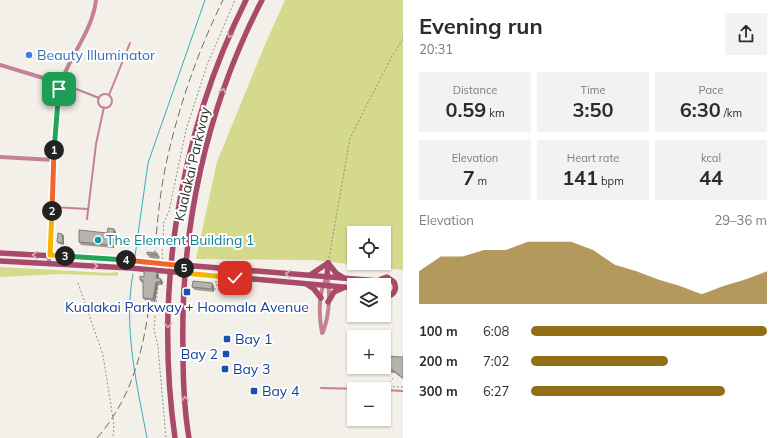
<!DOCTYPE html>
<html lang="en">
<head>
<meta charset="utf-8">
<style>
	body { margin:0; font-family:Mulish,sans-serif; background:#f2f2f3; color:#2b2b33; height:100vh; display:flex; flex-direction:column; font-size:15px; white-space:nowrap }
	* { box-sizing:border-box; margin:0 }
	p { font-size:13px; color:#7c7c81 }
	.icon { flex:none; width:22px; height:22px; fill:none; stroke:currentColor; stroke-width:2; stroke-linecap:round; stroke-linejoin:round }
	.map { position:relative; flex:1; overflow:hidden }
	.sheet { display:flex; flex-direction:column; background:#fff; width:380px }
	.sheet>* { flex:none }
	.controls { position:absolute; left:347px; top:226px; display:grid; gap:8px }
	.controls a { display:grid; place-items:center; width:44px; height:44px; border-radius:0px; background:#fff; box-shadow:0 1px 3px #0004; font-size:20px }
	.pin { position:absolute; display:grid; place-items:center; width:34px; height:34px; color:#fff; margin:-17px; border-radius:8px; box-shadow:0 2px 6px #0006 }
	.km { position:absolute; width:20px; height:20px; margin:-10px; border-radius:50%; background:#222; color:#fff; font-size:11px; line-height:20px; text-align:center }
	.round { display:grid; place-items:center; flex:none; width:42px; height:42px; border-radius:0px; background:#f2f2f3 }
	.headline { display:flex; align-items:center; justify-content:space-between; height:68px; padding:0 16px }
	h1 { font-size:22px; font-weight:700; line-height:30px }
	.metrics { display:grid; grid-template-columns:repeat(3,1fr); gap:6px; height:68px; padding:4px 16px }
	.metrics div { display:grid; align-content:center; border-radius:0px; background:#f2f2f3; text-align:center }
	.metrics b { font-size:20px; font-weight:700 }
	.metrics small { font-size:11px; font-weight:400 }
	.metrics p { font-size:11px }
	.chart { height:112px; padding:8px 16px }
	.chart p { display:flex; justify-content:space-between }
	.chart svg { width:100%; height:72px; margin-top:4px; fill:#936f17; opacity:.7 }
	ul { padding:0 16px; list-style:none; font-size:13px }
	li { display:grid; grid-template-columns:64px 48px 1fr; align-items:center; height:30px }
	li i { height:10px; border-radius:5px; background:#936f17 }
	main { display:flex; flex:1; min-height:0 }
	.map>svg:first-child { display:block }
</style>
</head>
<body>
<main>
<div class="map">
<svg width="403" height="438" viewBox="0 0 403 438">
	<rect width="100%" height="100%" fill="#f2f0e8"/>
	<g fill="#d4d98b" fill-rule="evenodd">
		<path d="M285,0H403V270L314,260L196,259L217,162L264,47ZM354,233H384V263H354Z"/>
		<path d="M0,267L109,273L118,272V276L61,274L0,277Z"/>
	</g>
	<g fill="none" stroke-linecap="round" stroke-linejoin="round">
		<g stroke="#39abc0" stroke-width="1">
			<path d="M135,256L148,163L205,0"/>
			<path d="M133,274C123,328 137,385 147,438"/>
		</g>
		<g stroke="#918f8a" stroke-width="1" stroke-dasharray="2 2" stroke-linecap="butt">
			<path d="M329,258L350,138L392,56L403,39"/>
			<path d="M163,259L162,256L164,222L169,211L186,130L207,65L235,0"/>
			<path d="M216,281V285L223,286"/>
			<path d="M78,283L103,355L114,425L113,438"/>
			<path d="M158,284L154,329L158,347L166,438"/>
			<path d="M214,289H219"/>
			<path d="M361,386L403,387"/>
			<path d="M387,386L394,377"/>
		</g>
		<g stroke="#c58295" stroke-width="2">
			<path d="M61,83L99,98"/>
			<circle cx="105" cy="101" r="7"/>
			<path d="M109,95L130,43"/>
			<path d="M52,207L88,209"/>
			<path d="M87,219L96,144L104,107"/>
			<path d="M321,388L363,389"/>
			<path d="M384,390L403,391"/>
		</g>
		<g stroke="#c58295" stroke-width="4">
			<path d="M0,65L60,83"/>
			<path d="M0,157L54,160"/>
			<path d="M49,263L58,95C64,61 92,35 96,0"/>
			<path d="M323,332C329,316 331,294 327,277"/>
			<path d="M322,333C319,316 318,293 327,277"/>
		</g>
		<g stroke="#a94a6a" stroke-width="5.5">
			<path d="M0,253L109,259L379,281"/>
			<path d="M0,261L130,268L354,288"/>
			<path d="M328,263L336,273L344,278"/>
			<path d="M310,275L328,263"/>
			<path d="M327,277L328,263"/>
			<path d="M378,284L381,279L387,277L394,282C398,290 393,297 384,296"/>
			<path d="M308,285L314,289L321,298"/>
			<path d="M328,302L334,292L343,288"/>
			<path d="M175,438C154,290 179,134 246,0"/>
			<path d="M189,438C184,409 183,380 183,351C180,230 206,108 262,0"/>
		</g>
		<path stroke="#706f6b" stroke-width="1" stroke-dasharray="8 4" stroke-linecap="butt" d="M97,438C162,364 147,259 165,169C177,111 197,53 223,0"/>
	</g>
	<g fill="#9e9a95">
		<path d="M116,232L114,248L81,245L79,242L107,233Z"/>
		<path d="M62,234L64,236V245L59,244L57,242Z"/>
		<path d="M157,253L160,257L159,259L150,258L147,254Z"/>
		<path d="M159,275V278L161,279L163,282L162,285H158L155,302L146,301L143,298V283H142L140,280L144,277Z"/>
		<path d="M214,286V292L195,290L192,287Z"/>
		<path d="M403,357V379L395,373L370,372L368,369Z"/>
	</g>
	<g fill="#817d79">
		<path d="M114,229L116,232L114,248L112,245Z"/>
		<path d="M62,234L64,236V245L63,243Z"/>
		<path d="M157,272L159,275V281L156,278Z"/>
		<path d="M161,279L163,282L162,285L160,282Z"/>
		<path d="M156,282L158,285L155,302L153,299Z"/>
		<path d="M212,283L214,286V292L212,289Z"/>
	</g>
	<g fill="#b8b3ad" stroke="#817d79">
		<path d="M108,228L114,229L112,245L79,242V230L107,233Z"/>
		<path d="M58,233L62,234L63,243L57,242Z"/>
		<path d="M147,252L157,253V255L147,254Z"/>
		<path d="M144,271L157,272L156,278L161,279L160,282H156L153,299L143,298V280H140V276L144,277Z"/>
		<path d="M193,281L212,283V289L192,287Z"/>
		<path d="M384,356L403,357V378L393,370L368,369V367H384Z"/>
	</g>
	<defs><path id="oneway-chevron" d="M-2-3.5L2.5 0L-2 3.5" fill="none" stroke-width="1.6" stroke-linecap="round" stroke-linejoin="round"/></defs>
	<g stroke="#d8aebc">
		<use href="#oneway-chevron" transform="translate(230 35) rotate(114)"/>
		<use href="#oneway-chevron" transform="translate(223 91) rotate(-71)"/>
		<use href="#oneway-chevron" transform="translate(35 255) rotate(-177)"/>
		<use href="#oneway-chevron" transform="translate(95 266) rotate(3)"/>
		<use href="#oneway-chevron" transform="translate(288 274) rotate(-175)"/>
		<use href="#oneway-chevron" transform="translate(168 325) rotate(91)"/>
		<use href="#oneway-chevron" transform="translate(185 399) rotate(-95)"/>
	</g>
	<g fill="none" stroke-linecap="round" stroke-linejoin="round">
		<g stroke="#fff" stroke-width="8">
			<path id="split-1" d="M54,150L59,89"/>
		</g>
		<g stroke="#fff" stroke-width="8">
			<path id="split-2" d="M52,211L54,150"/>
		</g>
		<g stroke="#fff" stroke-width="8">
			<path id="split-3" d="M52,211L50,255L65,256"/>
		</g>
		<g stroke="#fff" stroke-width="8">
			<path id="split-4" d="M65,256L126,260"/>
		</g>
		<g stroke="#fff" stroke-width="8">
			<path id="split-5" d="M126,260L184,266V268"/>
		</g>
		<g stroke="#fff" stroke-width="8">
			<path id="split-6" d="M184,268V273L235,278"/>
		</g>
		<use href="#split-1" stroke="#22a559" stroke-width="5"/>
		<use href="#split-2" stroke="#f0652b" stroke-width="5"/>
		<use href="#split-3" stroke="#f5b400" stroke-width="5"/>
		<use href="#split-4" stroke="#22a559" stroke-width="5"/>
		<use href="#split-5" stroke="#f0652b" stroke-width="5"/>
		<use href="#split-6" stroke="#f5b400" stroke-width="5"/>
	</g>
	<circle fill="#3f7fe0" stroke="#fff" stroke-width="1.5" cx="29" cy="55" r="4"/>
	<circle fill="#0f9aa8" stroke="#fff" stroke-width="1.5" cx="98" cy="240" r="4"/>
	<g fill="#1a4fb4" stroke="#fff" stroke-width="1.5">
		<rect x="183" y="288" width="8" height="8" rx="2"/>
		<rect x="223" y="335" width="8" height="8" rx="2"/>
		<rect x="222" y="350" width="8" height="8" rx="2"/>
		<rect x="221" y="365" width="8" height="8" rx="2"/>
		<rect x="250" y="387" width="8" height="8" rx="2"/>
	</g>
	<g text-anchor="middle" stroke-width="4" stroke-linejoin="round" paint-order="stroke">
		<g font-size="14" fill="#366cbe" stroke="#fff" text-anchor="start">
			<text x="37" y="60">Beauty Illuminator</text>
		</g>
		<g font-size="14" fill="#2d2c2a" stroke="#fff">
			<text transform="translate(192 164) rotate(-77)" y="5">Kualakai Parkway</text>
		</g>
		<g font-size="14" fill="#0d838f" stroke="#fff" text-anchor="start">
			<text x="106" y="245">The Element Building 1</text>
		</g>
		<g font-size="14" fill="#164399" stroke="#fff" text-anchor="start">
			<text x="187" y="312" text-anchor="middle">Kualakai Parkway + Hoomala Avenue</text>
			<text x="235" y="344">Bay 1</text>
			<text x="218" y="359" text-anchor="end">Bay 2</text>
			<text x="233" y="374">Bay 3</text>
			<text x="262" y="396">Bay 4</text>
		</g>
	</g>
</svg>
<div class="controls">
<a><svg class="icon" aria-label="locate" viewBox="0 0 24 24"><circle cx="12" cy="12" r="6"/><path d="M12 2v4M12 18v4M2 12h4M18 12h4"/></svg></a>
<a><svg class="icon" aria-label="layers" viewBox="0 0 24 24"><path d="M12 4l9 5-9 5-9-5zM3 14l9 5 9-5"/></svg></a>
<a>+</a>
<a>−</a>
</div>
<div class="pin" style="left:59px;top:89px;background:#1e9e55"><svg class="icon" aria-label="arrive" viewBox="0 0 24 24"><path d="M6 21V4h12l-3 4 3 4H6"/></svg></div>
<div class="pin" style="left:235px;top:278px;background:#d93025"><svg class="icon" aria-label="check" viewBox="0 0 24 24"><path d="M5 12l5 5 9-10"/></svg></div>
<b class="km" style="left:54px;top:150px">1</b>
<b class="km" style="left:52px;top:211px">2</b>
<b class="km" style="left:65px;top:256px">3</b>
<b class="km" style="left:126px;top:260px">4</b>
<b class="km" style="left:184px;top:268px">5</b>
</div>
<section class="sheet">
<div class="headline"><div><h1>Evening run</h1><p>20:31</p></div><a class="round"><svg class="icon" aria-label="share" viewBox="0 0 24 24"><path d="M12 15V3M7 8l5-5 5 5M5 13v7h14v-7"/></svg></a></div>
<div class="metrics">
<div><p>Distance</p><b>0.59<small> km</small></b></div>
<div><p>Time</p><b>3:50</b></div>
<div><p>Pace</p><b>6:30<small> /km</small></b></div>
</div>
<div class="metrics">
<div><p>Elevation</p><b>7<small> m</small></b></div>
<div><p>Heart rate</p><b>141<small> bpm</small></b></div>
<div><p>kcal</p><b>44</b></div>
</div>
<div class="chart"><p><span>Elevation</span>29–36 m</p>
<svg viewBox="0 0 160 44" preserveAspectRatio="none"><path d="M0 44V24L10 15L20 15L30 11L40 11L50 6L60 6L70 6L80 11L90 20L100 24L110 29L120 33L130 38L140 33L150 29L160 24V44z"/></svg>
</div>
<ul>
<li><b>100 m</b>6:08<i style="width:100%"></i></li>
<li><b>200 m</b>7:02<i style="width:58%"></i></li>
<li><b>300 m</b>6:27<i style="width:82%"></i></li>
</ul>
</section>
</main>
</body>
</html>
